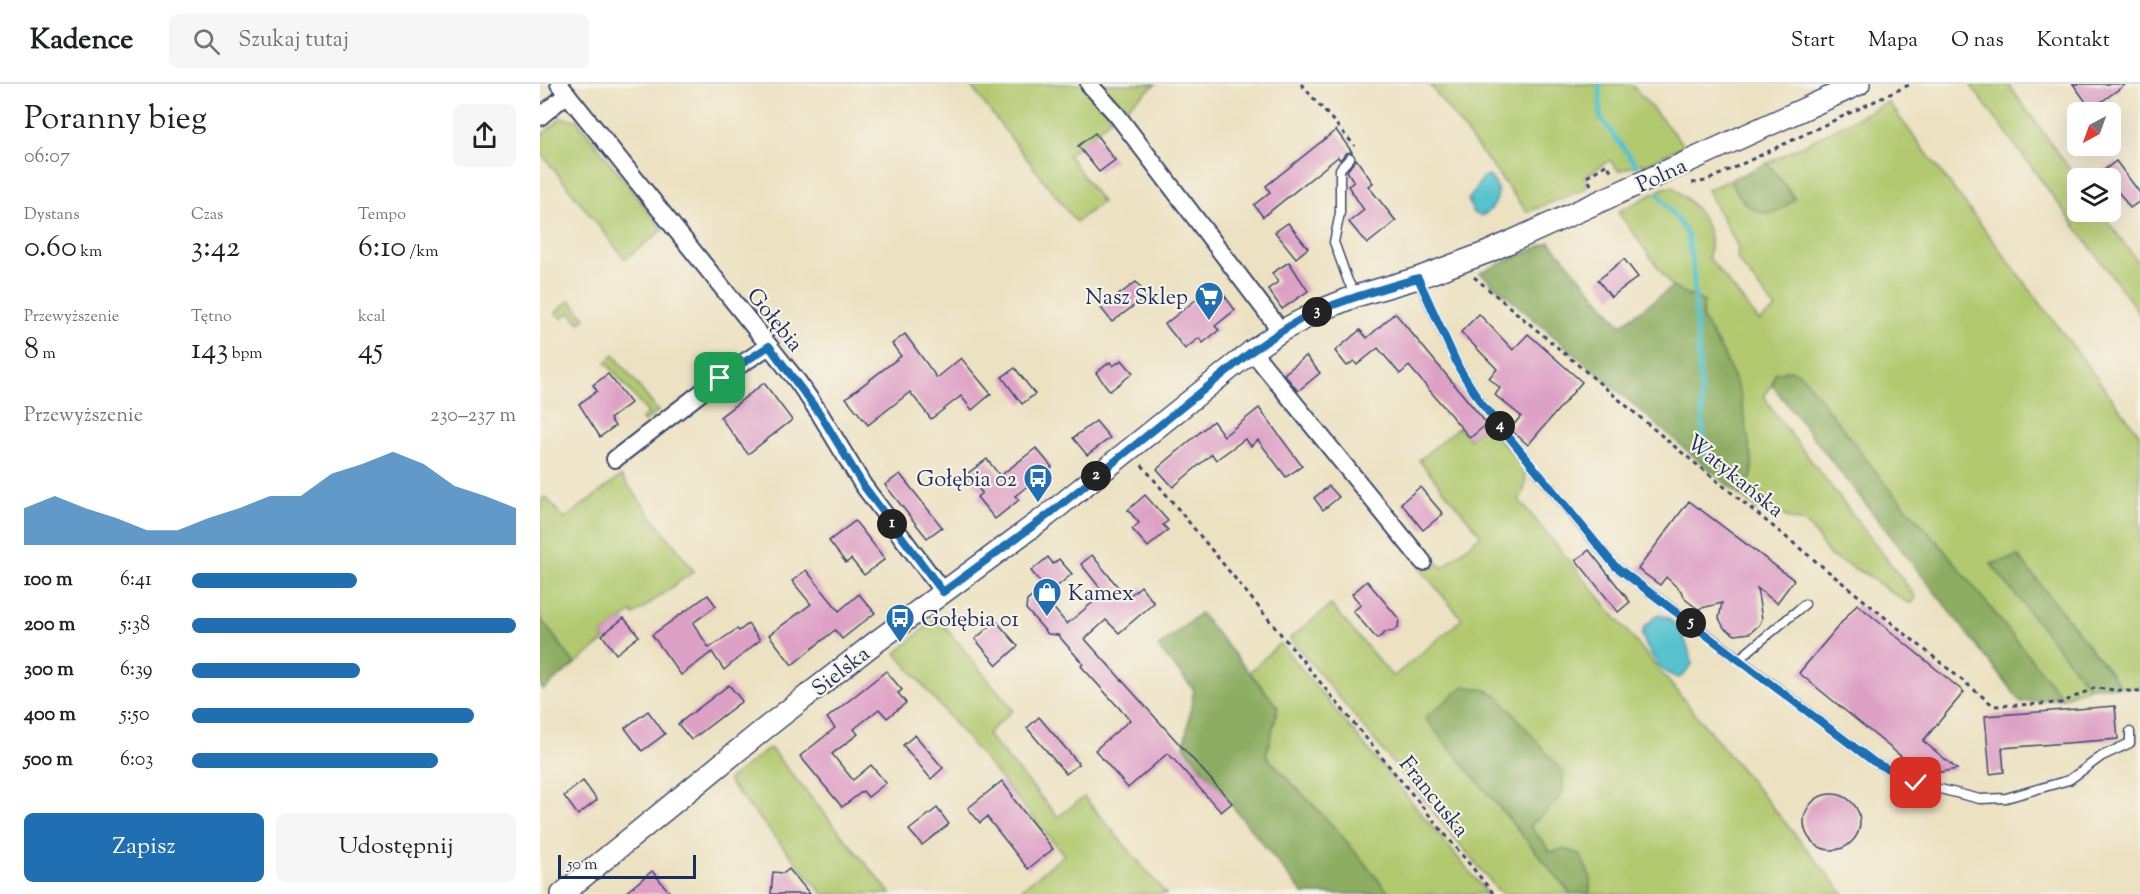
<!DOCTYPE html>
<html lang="pl">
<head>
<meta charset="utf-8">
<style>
	body { margin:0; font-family:"Sorts Mill Goudy",serif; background:#f6f6f6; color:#202124; height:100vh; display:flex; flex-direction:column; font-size:22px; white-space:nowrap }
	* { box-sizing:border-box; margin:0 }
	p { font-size:20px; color:#757577 }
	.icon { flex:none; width:33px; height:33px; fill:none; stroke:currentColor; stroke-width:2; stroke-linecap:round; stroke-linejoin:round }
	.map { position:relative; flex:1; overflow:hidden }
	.drawer { display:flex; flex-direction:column; background:#fff; width:540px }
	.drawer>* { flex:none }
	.needle { width:39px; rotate:221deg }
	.tools { position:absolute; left:1527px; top:18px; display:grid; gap:12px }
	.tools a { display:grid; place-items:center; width:54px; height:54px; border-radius:9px; background:#fff; box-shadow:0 6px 24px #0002; font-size:30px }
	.scale { position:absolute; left:18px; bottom:15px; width:138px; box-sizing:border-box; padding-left:6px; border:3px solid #1b2f5e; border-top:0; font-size:16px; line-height:21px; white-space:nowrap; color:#1b2f5e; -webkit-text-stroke:4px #f7f3e8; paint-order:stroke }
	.pin { position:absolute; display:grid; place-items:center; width:51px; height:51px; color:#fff; margin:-26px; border-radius:12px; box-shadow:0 3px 9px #0006 }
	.km { position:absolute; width:30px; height:30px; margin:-15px; border-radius:50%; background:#222; color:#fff; font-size:16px; line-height:30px; text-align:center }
	.round { display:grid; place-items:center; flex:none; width:63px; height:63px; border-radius:9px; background:#f6f6f6 }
	.headline { display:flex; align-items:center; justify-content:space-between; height:102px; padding:0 24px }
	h1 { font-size:33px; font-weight:600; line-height:45px }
	.stats { display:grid; grid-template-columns:repeat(3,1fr); gap:9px; height:102px; padding:6px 24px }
	.stats div { display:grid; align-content:center }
	.stats b { font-size:30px; font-weight:600 }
	.stats small { font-size:16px; font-weight:400 }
	.stats p { font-size:16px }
	.chart { height:168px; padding:12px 24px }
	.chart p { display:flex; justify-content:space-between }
	.chart svg { width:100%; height:108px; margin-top:6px; fill:#1f6fb2; opacity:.7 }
	.primary-button { display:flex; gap:12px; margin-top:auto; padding:12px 24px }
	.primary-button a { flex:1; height:69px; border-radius:9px; background:#1f6fb2; color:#fff; font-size:24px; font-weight:600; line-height:69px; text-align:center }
	.primary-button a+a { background:#f6f6f6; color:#202124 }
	ul { padding:0 24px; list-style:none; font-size:20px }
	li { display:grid; grid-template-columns:96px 72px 1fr; align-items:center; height:45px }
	li i { height:15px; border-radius:8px; background:#1f6fb2 }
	header { display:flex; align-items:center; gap:36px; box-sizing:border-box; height:84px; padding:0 30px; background:#fff; border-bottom:2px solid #e0e0e0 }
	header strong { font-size:28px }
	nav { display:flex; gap:33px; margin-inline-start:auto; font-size:21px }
	.search { width:420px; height:54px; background:#f6f6f6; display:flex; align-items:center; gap:15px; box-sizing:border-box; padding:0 21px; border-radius:9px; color:#757577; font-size:22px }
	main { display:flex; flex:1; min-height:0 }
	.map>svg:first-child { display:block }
</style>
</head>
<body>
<header>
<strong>Kadence</strong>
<div class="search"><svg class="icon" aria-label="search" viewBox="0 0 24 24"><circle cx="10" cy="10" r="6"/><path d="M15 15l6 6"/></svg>Szukaj tutaj</div>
<nav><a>Start</a><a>Mapa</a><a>O nas</a><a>Kontakt</a></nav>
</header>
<main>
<section class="drawer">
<div class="headline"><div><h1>Poranny bieg</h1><p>06:07</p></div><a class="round"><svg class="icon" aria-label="share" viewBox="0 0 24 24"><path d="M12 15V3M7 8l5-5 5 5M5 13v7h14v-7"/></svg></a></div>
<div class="stats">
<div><p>Dystans</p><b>0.60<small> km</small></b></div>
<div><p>Czas</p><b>3:42</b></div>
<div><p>Tempo</p><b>6:10<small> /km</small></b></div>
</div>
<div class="stats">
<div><p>Przewyższenie</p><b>8<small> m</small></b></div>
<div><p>Tętno</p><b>143<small> bpm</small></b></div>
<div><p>kcal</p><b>45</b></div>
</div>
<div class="chart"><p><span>Przewyższenie</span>230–237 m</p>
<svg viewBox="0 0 160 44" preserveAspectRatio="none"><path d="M0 44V29L10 24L20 29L30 33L40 38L50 38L60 33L70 29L80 24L90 24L100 15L110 11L120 6L130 11L140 20L150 24L160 29V44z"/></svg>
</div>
<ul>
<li><b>100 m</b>6:41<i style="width:51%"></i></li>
<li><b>200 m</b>5:38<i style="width:100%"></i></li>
<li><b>300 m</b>6:39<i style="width:52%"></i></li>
<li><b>400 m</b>5:50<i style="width:87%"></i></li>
<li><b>500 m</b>6:03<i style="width:76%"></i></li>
</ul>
<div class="primary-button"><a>Zapisz</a><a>Udostępnij</a></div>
</section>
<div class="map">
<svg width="1600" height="810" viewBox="0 0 1600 810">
	<rect width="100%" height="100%" fill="#f7f3e8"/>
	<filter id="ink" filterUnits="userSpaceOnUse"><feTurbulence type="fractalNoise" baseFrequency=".0167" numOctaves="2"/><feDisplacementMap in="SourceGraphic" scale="12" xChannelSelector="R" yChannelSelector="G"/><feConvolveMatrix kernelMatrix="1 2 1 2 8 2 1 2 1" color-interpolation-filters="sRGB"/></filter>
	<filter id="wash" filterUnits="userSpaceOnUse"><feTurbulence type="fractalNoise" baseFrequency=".008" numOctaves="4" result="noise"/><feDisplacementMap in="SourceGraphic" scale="24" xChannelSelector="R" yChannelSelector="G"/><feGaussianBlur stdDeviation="1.35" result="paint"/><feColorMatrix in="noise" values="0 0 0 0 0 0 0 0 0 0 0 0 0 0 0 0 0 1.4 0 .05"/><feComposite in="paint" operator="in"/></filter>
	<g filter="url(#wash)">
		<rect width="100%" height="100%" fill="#ece1c1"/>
		<g fill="#b2c96f" stroke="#667c66" stroke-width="1.5">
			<path d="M429,0H543L572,33L555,49L528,71L562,118L536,138Z"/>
			<path d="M559,0H616L583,26Z"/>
			<path d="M889,0H1091L1144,61L1104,82L1102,79L1079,87L1070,76L1045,93L1047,101L1045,105L987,128Z"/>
			<path d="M1430,0H1468L1537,95L1538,128H1561L1600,181V230Z"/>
			<path d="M1348,18L1600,351V604L1581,603L1478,472L1451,480L1549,603L1522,614L1402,463L1347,402L1235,289L1232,301L1224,311L1232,326L1376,513L1373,518L1369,519L1363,516L1325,490L1290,472L1270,443L1263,438L1250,435L1232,424L1224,422L1218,426L1199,411L1212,392V376L1200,309L1183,269L1162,234L1164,218L1132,203L1078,128L1124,104L1133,103C1148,115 1168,134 1170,154C1171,160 1169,167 1169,174L1219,237L1236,225L1197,175L1198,163L1167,106L1189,96L1204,119L1219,128L1255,115L1228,79Z"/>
			<path d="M21,34L37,36L123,146L85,175L0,68V53Z"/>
			<path d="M30,216L45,234L39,239L30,228L22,234L15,229Z"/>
			<path d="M74,271L118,327L104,338L101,335L108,329L66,278Z"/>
			<path d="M948,339C960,366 1002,381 979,416L1304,810H1049L1051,794L1024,765L1011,768L990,742L1009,725L1023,689L957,611L886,634L1031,810H961L750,554L791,521L853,593L922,535L879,483L892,472L902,484L941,451L879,376L919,343L929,355Z"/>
			<path d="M81,392L154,487L94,531L92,528L62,551L65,556L35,580L0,534V417L6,413L24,435Z"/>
			<path d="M395,535L401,538L473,626L447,650L518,733L544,713L626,810H487L483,804L524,771L356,569Z"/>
			<path d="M740,559L938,798L947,810H850L796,745L726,672L738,623L710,588Z"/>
			<path d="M230,664L351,810H283L192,702L188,696Z"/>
		</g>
		<g fill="#8dad62" stroke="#546e60" stroke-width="1.5">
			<path d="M1228,79L1255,115C1249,119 1242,126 1235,128C1212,135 1199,112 1189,96Z"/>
			<path d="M1010,158L1081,241L1132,203L1164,218L1162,234L1183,269L1200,309L1212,376V392L1199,411L940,189Z"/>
			<path d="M1251,286L1261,290L1347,402L1402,463L1522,614L1481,618L1232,301L1235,289Z"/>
			<path d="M1478,472L1581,603H1549L1451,480Z"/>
			<path d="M660,529L738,623L726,672L796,745L850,810H763L644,662L654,606L618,563Z"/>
			<path d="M0,534L35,580L3,606L0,601Z"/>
			<path d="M924,602L942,605L957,611L1024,689L1022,710L1009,725L990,742L1011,768L1024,765L1040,770L1051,794L1049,810H1031L885,634Z"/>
		</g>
		<g fill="#55c2ce" stroke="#387896" stroke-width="1.5">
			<path d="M949,92C964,105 958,124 941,132L933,129L928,115C936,109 936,102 942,94Z"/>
			<path d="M1117,531C1138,531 1149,563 1152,580L1144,591L1138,594C1120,589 1108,568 1102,551L1104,544Z"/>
		</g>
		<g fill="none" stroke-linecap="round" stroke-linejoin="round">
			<g stroke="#55c2ce" stroke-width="5">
				<path d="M1060,0V33L1097,82"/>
				<path d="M1119,111L1147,149L1153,183L1165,373"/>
			</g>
		</g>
		<g id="blocks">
			<g fill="#dea1c6">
				<path d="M1533,0H1586L1551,25Z"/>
				<path d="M796,46L812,68L806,69L800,76L798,73L723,133L714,121L730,108L726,102Z"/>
				<path d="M555,49L575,76L559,88L538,62Z"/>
				<path d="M816,75L833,99L828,102L856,137L827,160L809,138L824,126L808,102L814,98L807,87Z"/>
				<path d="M1576,77L1600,109V117L1590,124L1563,87Z"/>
				<path d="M748,139L768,164L756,174L735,148Z"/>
				<path d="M1084,175L1098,193L1071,213L1058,196Z"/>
				<path d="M749,178L768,207L742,225L728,205L738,198L732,189Z"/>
				<path d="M596,198L607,212L572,238L561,224Z"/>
				<path d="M676,200L695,226L675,242L679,246L663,259L659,254L645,265L625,240Z"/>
				<path d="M855,229L947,340L930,354L869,282L860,290L838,264L817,281L814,277L807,282L795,267L820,246L827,254Z"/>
				<path d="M939,230L973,266L988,250L1042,298L988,361L970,345L981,332L955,311L960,304L949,294L957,285L921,248Z"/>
				<path d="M365,250L397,294L421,274L451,310L432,326L421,312L391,335L370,308L328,341L306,314L361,272L352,260Z"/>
				<path d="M766,272L780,289L758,307L744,290Z"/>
				<path d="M582,276L593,289L570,307L556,289L570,278L573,282Z"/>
				<path d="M475,284L495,310L482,320L462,293Z"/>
				<path d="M68,290L91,319L70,335L75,342L60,353L39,320L57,307L53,301Z"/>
				<path d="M224,299L252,336L208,370L180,333Z"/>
				<path d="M719,324L762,382L746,393L718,356L711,362L705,355L676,376L672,370L633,403L617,385L673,337L684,352Z"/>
				<path d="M556,337L570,354L547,371L533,354Z"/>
				<path d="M496,364L512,383L475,412L479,416L455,435L437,413L442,409L427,390L447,375L460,392Z"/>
				<path d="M360,390L402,443L387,454L345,401Z"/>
				<path d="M789,402L799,413L783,426L774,414Z"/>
				<path d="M880,403L903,430L883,446L861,419Z"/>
				<path d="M605,411L628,437L623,441L628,446L608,463L592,445L599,439L588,426Z"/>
				<path d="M1149,417L1254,496L1237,519L1217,504L1222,535L1219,541L1210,549L1195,551L1184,544L1179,534L1182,519L1158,525L1146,516L1141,507L1126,493L1120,501L1098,485Z"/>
				<path d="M315,437L345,475L324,491L311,475L306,479L289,457Z"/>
				<path d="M1049,466L1090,518L1078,528L1036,476Z"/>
				<path d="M552,471L587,514L601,502L614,519L579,549L566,536L545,555L692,719L681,728L628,669L588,704L555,666L590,636L541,582L543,580L518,551L508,550L486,525L487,517L499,507L527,540L564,509L541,480Z"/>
				<path d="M508,473L513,480L519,475L532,490L509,509L491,487Z"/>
				<path d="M266,486L299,527L319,510L335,529L302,555L295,546L252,581L229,551L271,520L252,497Z"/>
				<path d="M827,497L859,535L858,543L853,547L846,548L837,555L813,527L821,521L812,510Z"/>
				<path d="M168,511L176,522L153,539L169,564L197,545L199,547L208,540L220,556L184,586L172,568L141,591L112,551Z"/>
				<path d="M1317,520L1424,608L1383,657L1417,685L1384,691L1259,589Z"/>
				<path d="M84,534L99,552L76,570L62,551Z"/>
				<path d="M456,537L478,562L457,581L435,555Z"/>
				<path d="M346,587L362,606L358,609L366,619L347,634L339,625L314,645L318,650L292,670L313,696L331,681L346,699L328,713L323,707L302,723L260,672L295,644L287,634Z"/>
				<path d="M189,601L202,617L151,656L138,640Z"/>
				<path d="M1575,622L1578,655L1462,664L1464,688L1450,690L1445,632Z"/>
				<path d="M108,627L125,650L102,667L85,644Z"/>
				<path d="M499,633L539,680L526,690L487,644Z"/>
				<path d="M375,651L403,684L391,695L363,661Z"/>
				<path d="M43,697L57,716L38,731L24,712Z"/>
				<path d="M462,697L473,712L472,713L513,765L488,785L447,733L440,739L428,724Z"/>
				<circle cx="1292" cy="738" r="28"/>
				<path d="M397,724L409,740L382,761L369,746Z"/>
				<path d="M249,785L270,810H231L233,788L244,789Z"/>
				<path d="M112,787L131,810H84Z"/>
			</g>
		</g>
	</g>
	<g filter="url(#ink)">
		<use href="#blocks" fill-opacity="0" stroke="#3a4a6d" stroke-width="1.5"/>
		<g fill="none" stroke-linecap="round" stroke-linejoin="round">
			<g stroke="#3a4a6d" stroke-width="11">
				<g id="service">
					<path d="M810,74L800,85V129L794,158L808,197L816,212"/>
					<path d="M878,195L919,284L941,319L1040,440L1075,482L1199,575L1265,520"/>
					<path d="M1199,575L1334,678L1376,699L1440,715L1466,714L1529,696L1562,672L1590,659V648"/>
				</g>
			</g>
			<g stroke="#3a4a6d" stroke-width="20">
				<g id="minor">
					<path d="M19,0L258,298L280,330L323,401L403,508"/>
					<path d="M549,0L577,31L741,247"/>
					<path d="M0,33L27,10"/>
					<path d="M712,267L883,478"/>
					<path d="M75,375L180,294L229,262"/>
				</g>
			</g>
			<g stroke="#3a4a6d" stroke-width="24">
				<path id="tertiary" d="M22,810L223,646L332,561L508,431L712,267L741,247L781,226L816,212L878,194L948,168L1319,0"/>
			</g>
			<g stroke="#3a4a6d" stroke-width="3" stroke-dasharray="4.5 4.5" stroke-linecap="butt">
				<path d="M761,0L815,62"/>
				<path d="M1152,99L1166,97L1371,0"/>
				<path d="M1051,101L1047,93L1067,80L1073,90"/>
				<path d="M934,193L1134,362L1454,622L1521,619L1554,604L1600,608"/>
				<path d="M602,381L954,810"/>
			</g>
			<use href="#service" stroke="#fff" stroke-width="8"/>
			<use href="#minor" stroke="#fff" stroke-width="16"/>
			<use href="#tertiary" stroke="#fff" stroke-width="21"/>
		</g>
	</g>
	<g fill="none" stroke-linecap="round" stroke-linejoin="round" filter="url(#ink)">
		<g stroke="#fff" stroke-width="12">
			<path id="route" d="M180,294L229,262L280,330L323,401L403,508L508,431L712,267C729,256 745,244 763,234C800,216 839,206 878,194L919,284L941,319L1075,482L1334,678L1376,699"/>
		</g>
		<use href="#route" stroke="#1f6fb2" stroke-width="8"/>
	</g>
	<defs>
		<g id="supermarket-pin" transform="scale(1.5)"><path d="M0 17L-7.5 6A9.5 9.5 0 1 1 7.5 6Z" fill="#1f6fb2" stroke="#f7f3e8"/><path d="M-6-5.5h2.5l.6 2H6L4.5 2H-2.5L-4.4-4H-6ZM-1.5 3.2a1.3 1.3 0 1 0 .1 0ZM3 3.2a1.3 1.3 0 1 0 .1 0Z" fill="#fff"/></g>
		<g id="bus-pin" transform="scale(1.5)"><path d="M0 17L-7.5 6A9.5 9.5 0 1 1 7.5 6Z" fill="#1f6fb2" stroke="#f7f3e8"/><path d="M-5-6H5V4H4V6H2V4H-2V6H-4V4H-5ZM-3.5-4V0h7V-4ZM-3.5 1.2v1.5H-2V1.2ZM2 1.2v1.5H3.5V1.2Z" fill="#fff"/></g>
		<g id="shop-pin" transform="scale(1.5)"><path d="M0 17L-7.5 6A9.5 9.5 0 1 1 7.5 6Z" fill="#1f6fb2" stroke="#f7f3e8"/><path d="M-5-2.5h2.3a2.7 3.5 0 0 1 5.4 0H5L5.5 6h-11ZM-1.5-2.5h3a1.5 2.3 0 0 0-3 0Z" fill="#fff"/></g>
	</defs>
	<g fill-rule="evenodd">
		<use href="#supermarket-pin" x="669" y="212"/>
		<use href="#bus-pin" x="498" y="394"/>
		<use href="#shop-pin" x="507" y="508"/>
		<use href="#bus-pin" x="360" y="534"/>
	</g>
	<g text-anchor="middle" stroke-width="4.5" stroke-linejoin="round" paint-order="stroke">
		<g font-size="22" fill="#1b2f5e" stroke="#f7f3e8">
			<text transform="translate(1121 90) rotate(-25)" y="8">Polna</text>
			<text transform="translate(236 235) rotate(51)" y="8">Gołębia</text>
			<text transform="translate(1196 391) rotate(39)" y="8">Watykańska</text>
			<text transform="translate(300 586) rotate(-38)" y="8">Sielska</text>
			<text transform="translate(895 712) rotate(51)" y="8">Francuska</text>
		</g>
		<g font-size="22" fill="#1b2f5e" stroke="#f7f3e8" text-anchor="end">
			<text x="648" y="220">Nasz Sklep</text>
			<text x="477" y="402">Gołębia 02</text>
			<text x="528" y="516" text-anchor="start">Kamex</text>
			<text x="381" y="542" text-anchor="start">Gołębia 01</text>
		</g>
	</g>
</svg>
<div class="tools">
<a><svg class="needle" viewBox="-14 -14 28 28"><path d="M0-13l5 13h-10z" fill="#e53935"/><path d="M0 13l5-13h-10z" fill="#757577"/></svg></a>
<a><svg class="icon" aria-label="layers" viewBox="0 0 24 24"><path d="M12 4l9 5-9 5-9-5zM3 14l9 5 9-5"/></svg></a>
</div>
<div class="scale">50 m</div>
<div class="pin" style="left:180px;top:294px;background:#1e9e55"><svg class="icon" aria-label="arrive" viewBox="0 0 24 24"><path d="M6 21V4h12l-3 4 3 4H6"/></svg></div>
<div class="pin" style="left:1376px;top:699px;background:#d93025"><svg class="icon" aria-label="check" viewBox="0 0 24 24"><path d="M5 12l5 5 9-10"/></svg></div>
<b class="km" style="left:352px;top:440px">1</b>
<b class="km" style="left:556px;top:392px">2</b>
<b class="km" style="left:777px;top:228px">3</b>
<b class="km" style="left:960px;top:342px">4</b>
<b class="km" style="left:1151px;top:539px">5</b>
</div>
</main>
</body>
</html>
